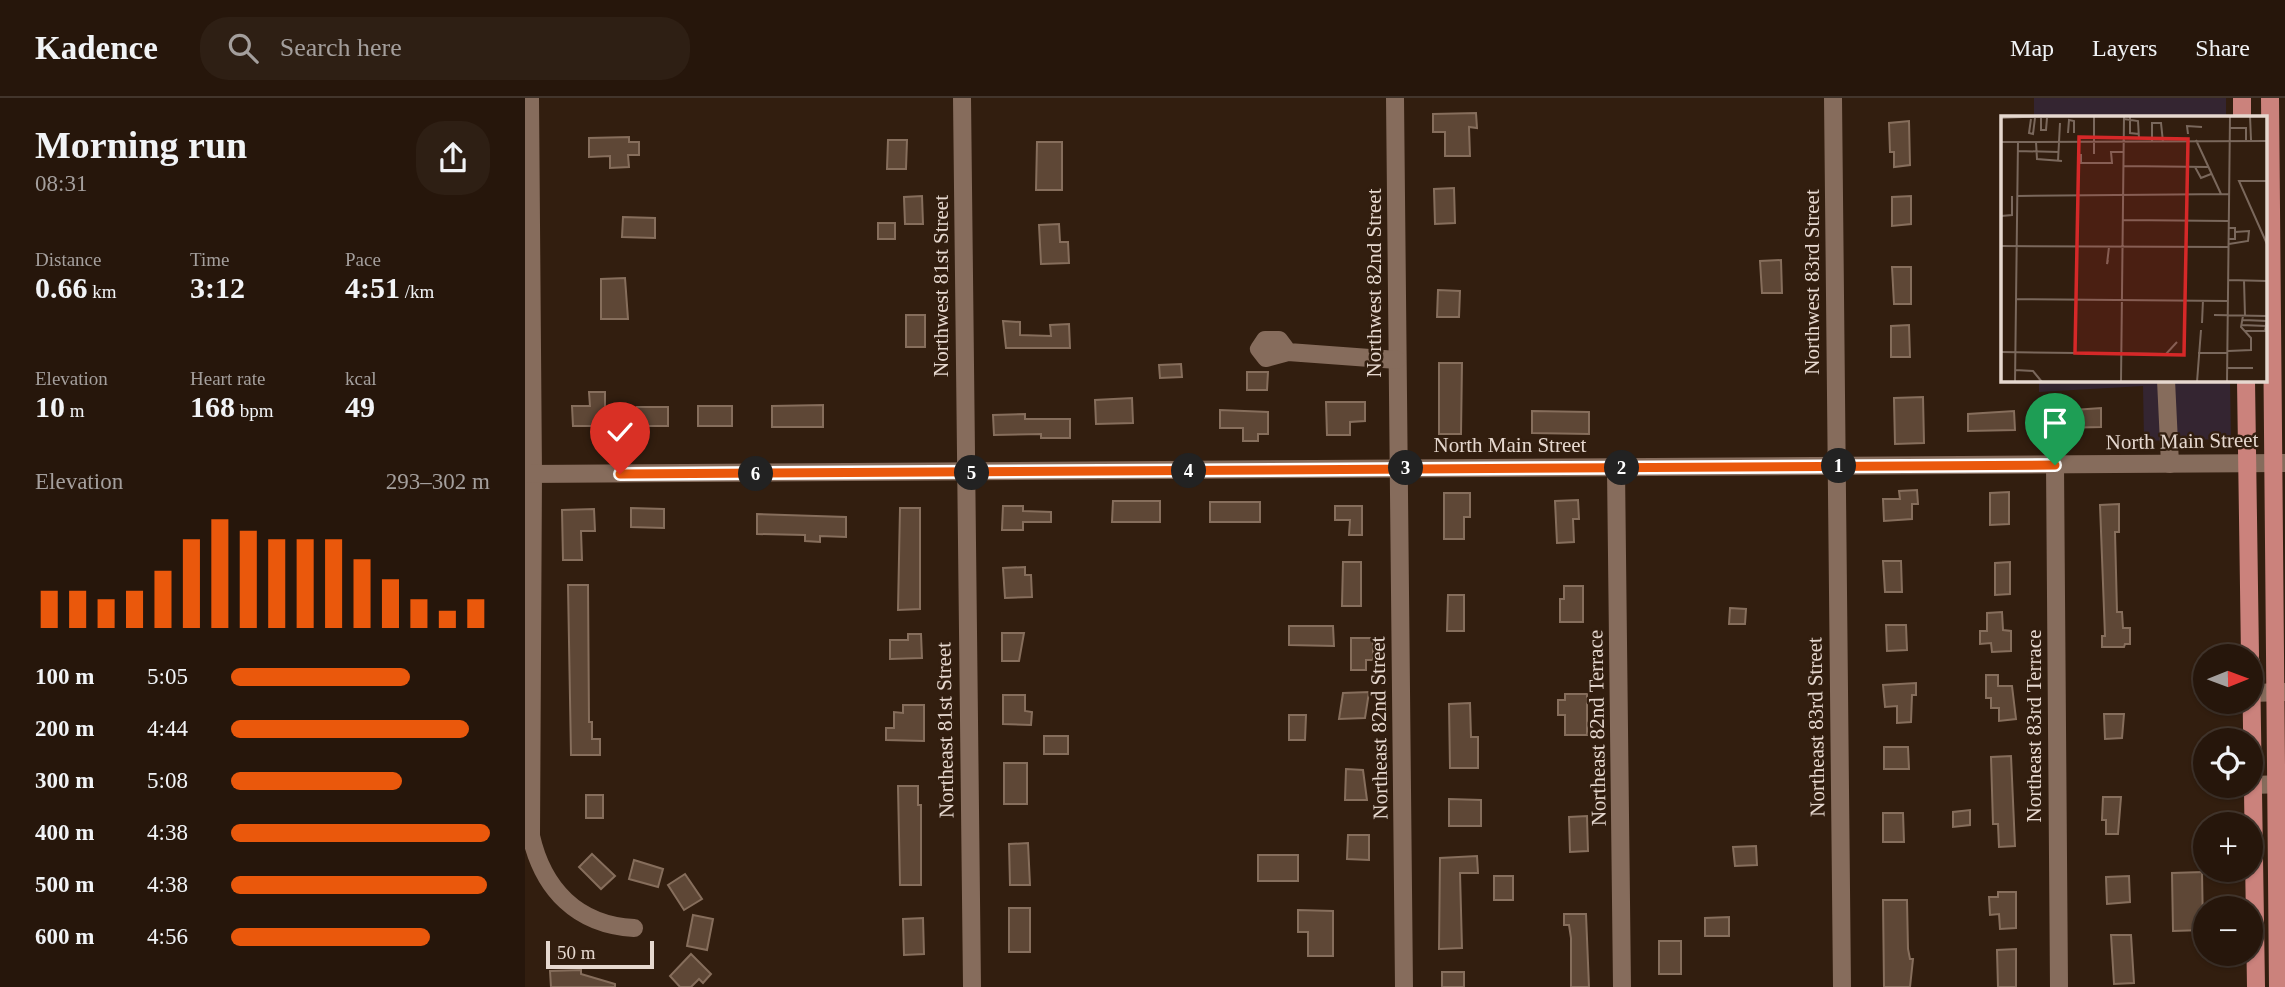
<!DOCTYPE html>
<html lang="en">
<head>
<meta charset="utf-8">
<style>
	body { margin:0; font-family:Georgia,serif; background:#2e1f14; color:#f1f3f6; height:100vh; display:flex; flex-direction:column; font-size:26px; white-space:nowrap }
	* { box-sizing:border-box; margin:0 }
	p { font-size:23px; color:#a49f9d }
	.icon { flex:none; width:38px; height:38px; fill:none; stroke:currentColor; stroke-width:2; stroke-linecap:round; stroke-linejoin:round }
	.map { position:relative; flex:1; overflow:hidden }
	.drawer { display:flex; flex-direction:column; background:#26160b; width:525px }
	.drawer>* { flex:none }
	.needle { width:46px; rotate:89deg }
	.controls { position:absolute; left:1668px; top:546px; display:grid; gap:14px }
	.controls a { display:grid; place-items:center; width:70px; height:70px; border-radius:50%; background:#26160b; box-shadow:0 2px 5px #0004,0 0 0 2px #42352c; font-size:35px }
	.scale { position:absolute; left:21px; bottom:18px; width:108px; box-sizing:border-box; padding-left:7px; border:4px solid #e6d8cf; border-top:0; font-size:19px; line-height:24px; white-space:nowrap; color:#e6d8cf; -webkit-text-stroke:5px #321e0f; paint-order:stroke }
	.pin { position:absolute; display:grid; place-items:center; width:60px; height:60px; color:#fff; margin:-72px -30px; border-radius:50% 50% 50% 0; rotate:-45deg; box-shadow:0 0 7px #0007 }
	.pin .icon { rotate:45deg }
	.km { position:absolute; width:35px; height:35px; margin:-18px; border-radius:50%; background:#222; color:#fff; font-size:19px; line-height:35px; text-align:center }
	.round { display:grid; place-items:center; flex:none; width:74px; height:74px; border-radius:28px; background:#2e1f14 }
	.head { display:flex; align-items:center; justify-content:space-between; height:119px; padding:0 35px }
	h1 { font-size:38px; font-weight:800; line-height:52px }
	.metrics { display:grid; grid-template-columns:repeat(3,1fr); gap:10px; height:119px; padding:7px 35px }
	.metrics div { display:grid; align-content:center }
	.metrics b { font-size:30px; font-weight:800 }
	.metrics small { font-size:19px; font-weight:400 }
	.metrics p { font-size:19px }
	.chart { height:196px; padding:14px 35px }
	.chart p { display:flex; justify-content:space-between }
	.chart svg { width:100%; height:126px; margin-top:7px; stroke:#ea580c; stroke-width:6 }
	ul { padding:0 35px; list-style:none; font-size:23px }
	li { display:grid; grid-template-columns:112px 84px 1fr; align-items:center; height:52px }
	li i { height:18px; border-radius:9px; background:#ea580c }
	header { display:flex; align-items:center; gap:42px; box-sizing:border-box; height:98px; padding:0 35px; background:#26160b; border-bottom:2px solid #42352c }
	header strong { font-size:33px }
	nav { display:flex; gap:38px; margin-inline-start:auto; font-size:24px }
	.search { width:490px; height:63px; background:#2e1f14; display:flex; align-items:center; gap:18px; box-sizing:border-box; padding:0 24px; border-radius:28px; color:#a49f9d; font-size:26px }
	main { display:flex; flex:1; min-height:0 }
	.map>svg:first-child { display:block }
</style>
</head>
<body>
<header>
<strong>Kadence</strong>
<div class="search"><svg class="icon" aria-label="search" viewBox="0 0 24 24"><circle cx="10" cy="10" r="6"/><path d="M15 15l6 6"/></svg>Search here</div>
<nav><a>Map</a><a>Layers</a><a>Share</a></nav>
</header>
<main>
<section class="drawer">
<div class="head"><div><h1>Morning run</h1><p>08:31</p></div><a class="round"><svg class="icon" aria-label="share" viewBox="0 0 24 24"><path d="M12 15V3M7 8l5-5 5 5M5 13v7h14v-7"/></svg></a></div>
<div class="metrics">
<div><p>Distance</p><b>0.66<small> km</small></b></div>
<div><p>Time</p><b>3:12</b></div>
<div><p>Pace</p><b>4:51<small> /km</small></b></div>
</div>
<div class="metrics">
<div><p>Elevation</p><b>10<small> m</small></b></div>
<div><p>Heart rate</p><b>168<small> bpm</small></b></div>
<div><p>kcal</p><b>49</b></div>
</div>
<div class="chart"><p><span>Elevation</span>293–302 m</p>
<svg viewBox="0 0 160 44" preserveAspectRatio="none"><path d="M5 44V31M15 44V31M25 44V34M35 44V31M45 44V24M55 44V13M65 44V6M75 44V10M85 44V13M95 44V13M105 44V13M115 44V20M125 44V27M135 44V34M145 44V38M155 44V34"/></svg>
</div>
<ul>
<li><b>100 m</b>5:05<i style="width:69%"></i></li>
<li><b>200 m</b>4:44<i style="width:92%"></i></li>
<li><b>300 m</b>5:08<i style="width:66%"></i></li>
<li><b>400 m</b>4:38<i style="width:100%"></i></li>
<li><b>500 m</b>4:38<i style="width:99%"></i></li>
<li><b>600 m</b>4:56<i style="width:77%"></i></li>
</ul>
</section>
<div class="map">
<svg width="1760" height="889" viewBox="0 0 1760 889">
	<rect width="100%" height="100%" fill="#321e0f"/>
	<g fill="#342531">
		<rect x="1509" y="0" width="192" height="19"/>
		<path d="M1514,282H1705L1706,341L1619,343L1618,288L1514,294Z"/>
	</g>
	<g fill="#5e4736" stroke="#866e5c" stroke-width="2">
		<path d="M951,15L952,30L944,29L945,58H920V34H908V16Z"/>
		<path d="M1384,23L1385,67L1369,69V54H1365L1364,25Z"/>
		<path d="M104,39V44H114V57H103L104,69L85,70V58L64,59V40Z"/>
		<path d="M363,42H382L381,71H362Z"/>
		<path d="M512,44H537V92H511Z"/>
		<path d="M929,90L930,125L910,126L909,91Z"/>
		<path d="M397,98L398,126H380L379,99Z"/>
		<path d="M1386,98V126L1367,128V99Z"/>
		<path d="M98,119L130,120V140L97,139Z"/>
		<rect x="353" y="125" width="17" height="16"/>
		<path d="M534,126L535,144H543L544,165L516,166L514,127Z"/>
		<path d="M1256,162L1257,195H1237L1235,163Z"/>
		<path d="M1367,169H1386V206H1369Z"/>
		<path d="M100,180L103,221H76V181Z"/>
		<path d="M913,192L935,193L934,219H912Z"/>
		<rect x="381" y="217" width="19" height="32"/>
		<path d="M478,223L495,224V237L526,238L525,227L544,226L545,250H481Z"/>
		<path d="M1384,227L1385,259H1366V228Z"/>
		<path d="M914,265H937L936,336H914Z"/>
		<path d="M656,266L657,279L635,280L634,267Z"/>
		<path d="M722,274H743L742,292H722Z"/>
		<path d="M64,294H80V328H48L47,308H65Z"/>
		<path d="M1398,299L1399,345L1370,346L1369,300Z"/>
		<path d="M607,300L608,325L571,326L570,302Z"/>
		<path d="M801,304H840V323L825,324V337H802Z"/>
		<path d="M298,307V329H247V308Z"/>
		<rect x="173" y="308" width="34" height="20"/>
		<rect x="112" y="309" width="31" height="19"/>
		<path d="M1576,310V329L1535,330L1534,313Z"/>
		<path d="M695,312L743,314V336H733V343H718V330H695Z"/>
		<path d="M1007,313L1064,314V336L1007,335Z"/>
		<path d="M1489,313L1490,332L1443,333V316Z"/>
		<path d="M500,316V321H545V340H516V336L469,337L468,317Z"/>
		<path d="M1392,392L1393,406H1387V421L1359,423L1358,401H1375L1374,393Z"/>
		<path d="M1484,394V426L1465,427V395Z"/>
		<path d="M919,395H945V419H939V441H919Z"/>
		<path d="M1053,402L1054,421H1048L1049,444L1032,445L1030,403Z"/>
		<path d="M588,403H635V424H587Z"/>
		<rect x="685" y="404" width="50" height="20"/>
		<path d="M1594,406V434H1590L1592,514H1597L1598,530H1605V546H1600L1599,549H1577V538H1580L1575,407Z"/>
		<path d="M478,408H498V413L526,414V424H498V432H477Z"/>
		<path d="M810,408H837V437H824L825,422H810Z"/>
		<path d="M106,410L139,411V430L106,429Z"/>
		<path d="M375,410H395V511L373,512Z"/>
		<path d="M69,411L70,433H56L57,462H38L37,412Z"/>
		<path d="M232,416L321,419V439L295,438V444L280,443V437L232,436Z"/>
		<path d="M1358,463H1376L1377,494H1360Z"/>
		<path d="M818,464H836V508H817Z"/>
		<path d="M1485,464V496L1470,497V465Z"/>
		<path d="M500,469V477H506L507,499L480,500L478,470Z"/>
		<path d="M43,487H63L64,624H67V641H75V657H46Z"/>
		<path d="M1039,488H1058V524H1035V501H1039Z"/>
		<path d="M923,497H939V533H922Z"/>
		<path d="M1205,510L1221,511L1220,526H1204Z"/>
		<path d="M1477,514L1478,532L1486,533V553L1467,554L1466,545L1455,546V533H1462V515Z"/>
		<path d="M1361,527H1381L1382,552L1362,553Z"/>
		<path d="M764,528H808L809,548L764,547Z"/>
		<path d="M477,535H499L494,563H477Z"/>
		<path d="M383,536H396L397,560L365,561V542H383Z"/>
		<path d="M826,540H848V562H841V572H826Z"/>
		<path d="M1461,577H1473V588H1487L1491,621L1474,623V610H1466V600H1461Z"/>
		<path d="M1391,585V597H1387L1386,624L1372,625V608L1360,609L1358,587Z"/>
		<path d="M844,594L840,620L814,621L818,595Z"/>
		<path d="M1040,596H1062V637H1040V617H1033V602H1040Z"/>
		<path d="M478,597H500V613L507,614L506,627L478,626Z"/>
		<path d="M945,605L946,639H953V670H925L924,606Z"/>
		<path d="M378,607H399V643L361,642V630H369V614L378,615Z"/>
		<path d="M1579,616H1599L1597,640L1580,641Z"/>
		<path d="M764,617H781L780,642H764Z"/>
		<rect x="519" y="638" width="24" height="18"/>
		<path d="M1359,649H1383L1384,671H1359Z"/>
		<path d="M1486,658L1490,748L1474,749L1473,726H1468L1466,659Z"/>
		<rect x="479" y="665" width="23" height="41"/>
		<path d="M821,671L838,672L842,702H820Z"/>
		<path d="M373,688H393V707H396V787H375Z"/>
		<rect x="61" y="697" width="17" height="23"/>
		<path d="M1578,699H1596L1593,736H1581V722H1577Z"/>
		<path d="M924,701L956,702V728H924Z"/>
		<path d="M1445,712V727L1428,729V714Z"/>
		<path d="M1358,715H1378L1379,744H1358Z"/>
		<path d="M1062,718L1063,753L1045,754L1044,719Z"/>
		<path d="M823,737H844V762L822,761Z"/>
		<path d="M503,745L505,787H485L484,746Z"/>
		<path d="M1231,748L1232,767L1210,768L1208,749Z"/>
		<path d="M67,756L90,778L76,791L54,769Z"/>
		<rect x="733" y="757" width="40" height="26"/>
		<path d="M952,758L953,775H935L937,850L914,851L915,760Z"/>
		<path d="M109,762L138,771L133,789L104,781Z"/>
		<path d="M1677,774L1678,832L1648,833L1647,775Z"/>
		<path d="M160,776L177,801L159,812L143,787Z"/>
		<rect x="969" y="778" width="19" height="24"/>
		<path d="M1604,778L1605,804L1582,806L1581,779Z"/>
		<path d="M1473,794H1491V830L1475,831L1474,816L1465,817L1464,799H1473Z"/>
		<path d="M1358,802H1382L1383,851L1385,861H1388L1385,889H1359Z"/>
		<rect x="484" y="810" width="21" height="44"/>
		<path d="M773,812L808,813V858H783V834H773Z"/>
		<path d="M1039,816H1061L1064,889H1046V840L1044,827H1039Z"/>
		<path d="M168,817L188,821L182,852L162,848Z"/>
		<path d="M1204,819V838H1180V820Z"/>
		<path d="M398,820L399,856L379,857L378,821Z"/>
		<path d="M1586,837H1606L1609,885L1589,886Z"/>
		<rect x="1134" y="843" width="22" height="33"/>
		<path d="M1491,851V889H1473L1472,852Z"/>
		<path d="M166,856L186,876L178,885L174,881L166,889H155L145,878Z"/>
		<path d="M56,872V876L90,886V889H26L25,873Z"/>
		<rect x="917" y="874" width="22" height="15"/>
	</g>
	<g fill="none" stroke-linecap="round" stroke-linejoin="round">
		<g stroke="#866c5c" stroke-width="18">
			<path d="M5,0L8,376L6,738C18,791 52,827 109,830"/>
			<path d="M437,0L447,889"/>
			<path d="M870,0L879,889"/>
			<path d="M1308,0L1317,889"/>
			<path d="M763,254L741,260L734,251L740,242H754L763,254L872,262"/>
			<path d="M1641,282L1645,366"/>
			<path d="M1530,367L1534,889"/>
			<path d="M1091,371L1097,889"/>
			<path d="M0,376L1760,365"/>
			<path d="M1726,595L1760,594"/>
			<path d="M1727,687L1760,686"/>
		</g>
		<g stroke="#cb827c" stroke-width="18">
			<path d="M1717,0V19"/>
			<path d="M1745,0L1753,889"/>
			<path d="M1721,282L1725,558"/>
			<path d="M1726,564L1731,889"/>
		</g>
	</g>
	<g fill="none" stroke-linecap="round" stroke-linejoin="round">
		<g stroke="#fff" stroke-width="14">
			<path id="route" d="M95,376L1530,367"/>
		</g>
		<use href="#route" stroke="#ea580c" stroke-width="9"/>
	</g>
	<g text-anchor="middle" stroke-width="5" stroke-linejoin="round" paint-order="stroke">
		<g font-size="21" fill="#e6d8cf" stroke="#321e0f">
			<text transform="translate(1287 184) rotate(-90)" y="7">Northwest 83rd Street</text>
			<text transform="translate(849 185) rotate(-90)" y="7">Northwest 82nd Street</text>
			<text transform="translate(416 188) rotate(-90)" y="7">Northwest 81st Street</text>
			<text transform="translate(1657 343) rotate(-1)" y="7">North Main Street</text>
			<text x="985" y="354">North Main Street</text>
			<text transform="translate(1509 628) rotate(-90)" y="7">Northeast 83rd Terrace</text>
			<text transform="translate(1291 629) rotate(-91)" y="7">Northeast 83rd Street</text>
			<text transform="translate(854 630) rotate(-91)" y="7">Northeast 82nd Street</text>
			<text transform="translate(1072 630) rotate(-91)" y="7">Northeast 82nd Terrace</text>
			<text transform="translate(420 632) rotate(-91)" y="7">Northeast 81st Street</text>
		</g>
	</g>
	<g transform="translate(1476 18)">
		<rect width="266" height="266" fill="#321e0f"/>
		<path fill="none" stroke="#7a685c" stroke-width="2" d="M129,0V17L138,18M249,0L250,24M0,2L42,0M40,2V14H45L46,2M30,3L28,17L32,18L34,2M123,3L137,5L138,23M229,12H245V24M67,17L68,4L73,5V17M187,18L186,10L201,11M195,24L220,78M151,25V7H160L162,26M0,26L266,25M35,26L36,43L61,45M17,35L58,36M80,38V47H111L110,36H123M93,38V0M57,45L59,7M122,50L207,51M194,51L200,62L210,58M266,65H238L266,128M16,80L228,78M0,100L11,99V80M122,104L227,105M227,123H234V112H228M228,128L247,125L248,115L234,116M0,130L227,131M107,144L106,148L108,131M228,164L266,165M243,164L244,200M15,183L227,185M213,199L266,200M242,204L266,205L264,215H244M201,207L202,184M240,209L266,210M227,235L250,234V222L240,211L242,200M0,236L165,238L176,226M197,237H226M226,252H252M14,254L32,255L41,266M14,266L17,25M120,266L123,0M196,266L200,214M226,266L229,0"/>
		<path fill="#d62828" fill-opacity="0.15" stroke="#d62828" stroke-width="3.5" d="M78,21L187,23L183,239L74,237Z"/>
		<rect width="266" height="266" fill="none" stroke="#e6d8cf" stroke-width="3.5"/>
	</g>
</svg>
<div class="controls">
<a><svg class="needle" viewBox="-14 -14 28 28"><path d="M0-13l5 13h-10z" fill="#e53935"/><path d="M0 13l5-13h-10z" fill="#a49f9d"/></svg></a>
<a><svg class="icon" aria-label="locate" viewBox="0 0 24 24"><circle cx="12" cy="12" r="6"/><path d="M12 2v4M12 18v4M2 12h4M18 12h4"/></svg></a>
<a>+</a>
<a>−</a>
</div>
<div class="scale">50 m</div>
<div class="pin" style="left:1530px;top:367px;background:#1e9e55"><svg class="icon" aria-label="arrive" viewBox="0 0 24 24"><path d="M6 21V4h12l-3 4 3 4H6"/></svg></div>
<div class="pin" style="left:95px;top:376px;background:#d93025"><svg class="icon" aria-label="check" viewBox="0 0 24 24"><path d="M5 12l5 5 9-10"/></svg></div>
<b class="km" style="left:1314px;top:368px">1</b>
<b class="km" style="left:1097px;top:370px">2</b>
<b class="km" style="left:881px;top:370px">3</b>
<b class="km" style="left:664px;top:373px">4</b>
<b class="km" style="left:447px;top:375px">5</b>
<b class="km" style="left:231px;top:376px">6</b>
</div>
</main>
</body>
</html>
